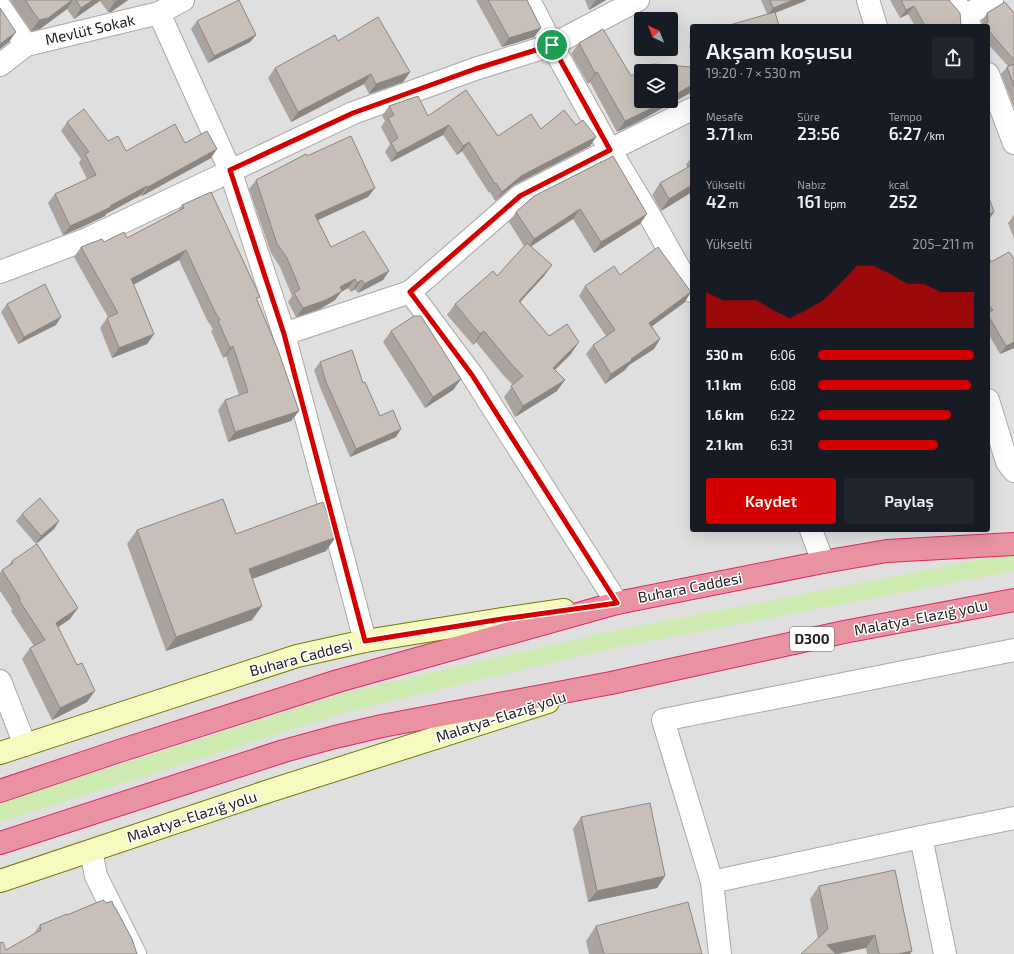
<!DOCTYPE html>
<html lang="tr">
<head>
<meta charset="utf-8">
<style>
	body { margin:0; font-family:"Exo 2",sans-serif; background:#20242c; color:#f1f3f6; height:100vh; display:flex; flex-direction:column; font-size:15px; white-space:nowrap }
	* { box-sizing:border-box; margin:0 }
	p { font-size:13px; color:#9ea1a6 }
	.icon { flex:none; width:22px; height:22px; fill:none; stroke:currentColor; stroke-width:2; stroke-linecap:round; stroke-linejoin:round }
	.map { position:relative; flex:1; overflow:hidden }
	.details { position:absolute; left:690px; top:24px; width:300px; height:508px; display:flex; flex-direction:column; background:#171b24; border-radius:4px; box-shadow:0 4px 16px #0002 }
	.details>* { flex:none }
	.needle { width:26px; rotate:317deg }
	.buttons { position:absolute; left:634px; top:12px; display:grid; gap:8px }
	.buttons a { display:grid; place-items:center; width:44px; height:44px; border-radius:4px; background:#171b24; box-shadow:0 4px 16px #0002; font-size:20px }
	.pin { position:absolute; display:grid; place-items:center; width:34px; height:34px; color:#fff; margin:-17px; border:2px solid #fff; border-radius:50%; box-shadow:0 1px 4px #0007 }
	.round { display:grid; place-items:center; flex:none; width:42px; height:42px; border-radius:4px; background:#20242c }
	.headline { display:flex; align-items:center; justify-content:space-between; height:68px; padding:0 16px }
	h1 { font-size:22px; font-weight:600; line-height:30px }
	.metrics { display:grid; grid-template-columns:repeat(3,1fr); gap:6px; height:68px; padding:4px 16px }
	.metrics div { display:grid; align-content:center }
	.metrics b { font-size:17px; font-weight:600 }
	.metrics small { font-size:11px; font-weight:400 }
	.metrics p { font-size:11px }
	.chart { height:112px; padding:8px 16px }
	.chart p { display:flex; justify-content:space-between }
	.chart svg { width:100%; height:72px; margin-top:4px; fill:#d40000; opacity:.7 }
	.button { display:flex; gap:8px; margin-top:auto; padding:8px 16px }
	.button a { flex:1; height:46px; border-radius:4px; background:#d40000; color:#fff; font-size:16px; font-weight:600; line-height:46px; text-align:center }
	.button a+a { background:#20242c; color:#f1f3f6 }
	ul { padding:0 16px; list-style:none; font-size:13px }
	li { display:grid; grid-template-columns:64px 48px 1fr; align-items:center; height:30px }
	li i { height:10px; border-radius:5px; background:#d40000 }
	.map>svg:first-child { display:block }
</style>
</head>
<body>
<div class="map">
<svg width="1014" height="954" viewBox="0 0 1014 954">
	<rect width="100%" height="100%" fill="#f2efe9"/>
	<path fill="#e0dfdf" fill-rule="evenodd" d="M0,0H1014V954H0ZM641,19H671V49H641ZM692,26H988V530H692ZM641,71H671V101H641Z"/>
	<path fill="#cdebb0" d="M1014,553V571L609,649L350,711L0,822V803L348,692L608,632Z"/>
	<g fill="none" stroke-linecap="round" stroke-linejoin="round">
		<g stroke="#a9a9a9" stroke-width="24">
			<g id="street">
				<path d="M529,0L552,45L610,150L651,218L692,291"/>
				<path d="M868,0L876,26"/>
				<path d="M952,0L966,16L970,26"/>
				<path d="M0,7L26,45"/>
				<path d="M159,13L230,170L284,334L365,641"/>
				<path d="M966,16L992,0"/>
				<path d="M0,65L26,45L159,13L183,0"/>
				<path d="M988,74L1014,143"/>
				<path d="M0,272L87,239L353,113L475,69L552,45L638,0"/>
				<path d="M410,292L520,196L610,150L692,109"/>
				<path d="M284,334L410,292L472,375L617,603"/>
				<path d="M988,400L1007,462L1014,471"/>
				<path d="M811,530L823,562"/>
				<path d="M0,681L25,745"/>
				<path d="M921,837L945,954"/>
				<path d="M91,851L96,876L135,954"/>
				<path d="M712,882L921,837L1014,818"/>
				<path d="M720,954L712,882L663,720L1014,650"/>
			</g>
		</g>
		<g stroke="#707d05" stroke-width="24">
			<g id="secondary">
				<path d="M0,753L297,656L365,641L502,619L564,610"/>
				<path d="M0,881L269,791L548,702"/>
			</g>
		</g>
		<g stroke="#dc2a67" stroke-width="24">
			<g id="highway">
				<path d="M0,791L119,751L338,681L617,603L823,562L887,551L1014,544"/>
				<path d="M0,843L284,751L335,737L382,726L611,683L844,632L1014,600"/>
			</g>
		</g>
		<use href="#street" stroke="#fff" stroke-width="22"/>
		<use href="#secondary" stroke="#f7fabf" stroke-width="22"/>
		<use href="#highway" stroke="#e892a2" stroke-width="22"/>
	</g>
	<g fill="#aba49e">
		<path d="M10,0H128L111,12H108L100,1L74,19L67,9L40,29L31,31Z"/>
		<path d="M476,0H527L541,28L534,37L502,47Z"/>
		<path d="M585,0H606L589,10Z"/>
		<path d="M761,0H806L805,1L775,13L767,14Z"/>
		<path d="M890,0H949L961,26H915L908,14L900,18Z"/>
		<path d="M987,13H1014V108L1001,74L1007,67L1008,66L988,44V26H982V21Z"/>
		<path d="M197,21L256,35L250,42L208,63L191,29Z"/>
		<path d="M338,41L410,72L403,82L369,94L364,84L291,122L268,78L275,68Z"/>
		<path d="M692,42V54L689,46Z"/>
		<path d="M579,43L638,122L617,132L590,82L588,84L571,54Z"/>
		<path d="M389,106L428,116L498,136L541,129L576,125L596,137L590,146L514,185L495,201L490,192L489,193L462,151L457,155L443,135L391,162L385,152L390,144L381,127L385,121L382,116Z"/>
		<path d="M67,122L126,151L185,143L211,158L142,196L141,195L106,214L105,216L82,227L63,235L48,203L55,194L87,179L79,163L81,159L61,131Z"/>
		<path d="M307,156L368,197L318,220L331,247L389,271L383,280L358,293L355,289L351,292L348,288L341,292L335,300L320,309L296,317L288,302L292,296L280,267L271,253L249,189L256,180Z"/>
		<path d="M692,156V192L661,211L652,195L660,183L688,168L686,165Z"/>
		<path d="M534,196L640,224L594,253L573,219L531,246L544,276L520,302L549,336L571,354L555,370L557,391L515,417L504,397L513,385L504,376L476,342L473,345L447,315L455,304L497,276L524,246L509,222L516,212Z"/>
		<path d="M182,205L257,301L299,411L291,421L228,442L218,410L225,400L239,395L226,356L223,358L211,331L213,329L207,320L179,260L133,284L154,334L147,344L112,358L100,328L107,318L108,317L74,257L81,247L104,242L127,238L178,211Z"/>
		<path d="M1014,215V239L1008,223Z"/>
		<path d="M988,255L1014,348L1000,354L988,333Z"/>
		<path d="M585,286L685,302L652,326L660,339L654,349L629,365L625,370L605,384L586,354L593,345L606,336L579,296Z"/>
		<path d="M7,304L56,325L18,344L1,312Z"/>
		<path d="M391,331L461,379L453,390L425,408L383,342Z"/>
		<path d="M320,362L363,383L380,416L396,437L350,457L321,390L314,370Z"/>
		<path d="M22,514L59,521L54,529L36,544L16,521Z"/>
		<path d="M137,530L236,534L326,551L252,579V620L166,651L127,544Z"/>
		<path d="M12,561L70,619L58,627L87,702L52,720L22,659L30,648L34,646L11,611L12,609L0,591V573L2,570L8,566Z"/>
		<path d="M581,817L665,876L657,888L588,902L573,829Z"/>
		<path d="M819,886L912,951L910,954H867L866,948L818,939L810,899Z"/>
		<path d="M107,903L114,907L6,950L33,935L40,925Z"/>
		<path d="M596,926L702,954H589L586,941Z"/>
	</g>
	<g fill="#8b8681">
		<path d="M72,0H73L67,9L40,29L31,31L39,20Z"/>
		<path d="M93,0H101L74,19L81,8Z"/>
		<path d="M120,0H128L111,12H108L115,2Z"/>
		<path d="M597,0H606L589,10L595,1Z"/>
		<path d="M793,0H806L805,1L767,16L773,8Z"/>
		<path d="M914,6L908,14L900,18L906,10Z"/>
		<path d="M541,28L534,37L502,47L509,38Z"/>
		<path d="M16,32L9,42L0,49V44Z"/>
		<path d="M256,35L250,42L208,63L214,56Z"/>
		<path d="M410,72L403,82L369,94L376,84Z"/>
		<path d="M597,72L590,82L588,84L595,73Z"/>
		<path d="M371,74L364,84L291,122L298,112Z"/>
		<path d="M692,85V92L638,122L617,132L625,121L664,101H671V97Z"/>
		<path d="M449,125L443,135L391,162L397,153Z"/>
		<path d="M596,137L590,146L514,185L495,201L502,192L521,176Z"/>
		<path d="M469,142L462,151L457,155L463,146Z"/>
		<path d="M217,149L211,158L142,196L148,187Z"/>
		<path d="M692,185V192L661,211L669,199Z"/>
		<path d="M147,186L141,195L106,214L105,216L82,227L63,235L70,226L110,206Z"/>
		<path d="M375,188L368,197L309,224L315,215Z"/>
		<path d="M580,209L573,219L527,249L534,239Z"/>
		<path d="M994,212L988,221V215Z"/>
		<path d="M647,214L640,224L594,253L601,242Z"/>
		<path d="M186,250L179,260L124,290L131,279Z"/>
		<path d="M552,265L544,276L511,312L519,301Z"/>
		<path d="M389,271L383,280L358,293L364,284Z"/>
		<path d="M355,279L348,288L341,292L335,300L320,309L296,317L303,308Z"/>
		<path d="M362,280L355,289L351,292L357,283Z"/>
		<path d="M691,292L685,302L643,333L649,323Z"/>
		<path d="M61,317L56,325L18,344L24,337Z"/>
		<path d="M484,331L476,342L473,345L480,334Z"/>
		<path d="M154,334L147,344L112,358L119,348Z"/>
		<path d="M660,339L654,349L629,365L625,370L605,384L611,374L631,359Z"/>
		<path d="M579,342L571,354L545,379L553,368Z"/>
		<path d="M1014,342V348L1000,354L1006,346Z"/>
		<path d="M233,346L226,356L223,358L230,348Z"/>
		<path d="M461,379L453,390L425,408L433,397Z"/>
		<path d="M565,380L557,391L515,417L523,406Z"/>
		<path d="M299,411L291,421L228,442L235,432Z"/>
		<path d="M401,429L396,437L350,457L356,449Z"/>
		<path d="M59,521L54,529L36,544L41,536Z"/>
		<path d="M336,537L326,551L239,584L249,569Z"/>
		<path d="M262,606L252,620L166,651L176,637Z"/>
		<path d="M78,608L70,619L48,634L56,623Z"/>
		<path d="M95,691L87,702L52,720L60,708Z"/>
		<path d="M665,876L657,888L588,902L597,891Z"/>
		<path d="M875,935L866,948L838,954H820L827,945Z"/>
		<path d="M912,951L910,954H898Z"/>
	</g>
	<g fill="#c7bfb8" stroke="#8b8681">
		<path d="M25,0H72L48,18L39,20Z"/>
		<path d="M76,0H93L81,8Z"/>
		<path d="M114,0H120L115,2Z"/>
		<path d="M239,0L256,35L214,56L197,21Z"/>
		<path d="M488,0H527L541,28L509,38Z"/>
		<path d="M770,0H793L773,8Z"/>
		<path d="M901,0H949L960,13L961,26H925L914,6L906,10Z"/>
		<path d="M1005,2L1014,13V60L988,30V26H985L988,21L987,13Z"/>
		<path d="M0,8L16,32L0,44Z"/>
		<path d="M775,12L779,26H726Z"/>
		<path d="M378,17L410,72L376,84L371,74L298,112L275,68L335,35L338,41Z"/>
		<path d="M603,29L631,76L653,64L692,67V85L671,97V71H641V101H664L646,111L625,121L597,72L595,73L579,43Z"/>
		<path d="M1014,64V86L1007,67Z"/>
		<path d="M466,90L498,136L531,114L541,129L564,110L576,125L583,120L596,137L521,176L502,192L496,183L495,184L469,142L463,146L449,125L397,153L391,143L398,138L388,118L394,115L389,106L418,96L428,116Z"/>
		<path d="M84,109L108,141L118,136L126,151L175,124L185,143L207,131L217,149L148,187L147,186L110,206L111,207L88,218L70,226L55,194L96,175L85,154L89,152L67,122Z"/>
		<path d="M351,136L375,188L315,215L331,247L364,231L389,271L364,284L362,280L357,283L355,279L340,287L342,291L326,300L303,308L294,293L300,289L287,258L277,244L256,180L306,154L307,156Z"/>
		<path d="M613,156L647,214L601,242L580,209L534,239L516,212L534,196Z"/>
		<path d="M692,165V185L669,199L660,183Z"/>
		<path d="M211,192L260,297L256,298L278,350L299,411L235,432L225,400L248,392L233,346L230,348L218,321L220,320L214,310L186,250L131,279L136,290L154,334L119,348L107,318L118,313L81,247L102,239L104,242L124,232L127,238L184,208L182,205Z"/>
		<path d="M988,195L994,212L988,215Z"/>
		<path d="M527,243L552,265L519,301L549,336L567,324L579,342L553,368L565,380L523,406L511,386L523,376L512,365L484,331L480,334L455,304L493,271L497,276Z"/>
		<path d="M658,247L691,292L649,323L660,339L631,359L632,360L611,374L593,345L615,330L585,286L614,266L620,275Z"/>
		<path d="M1009,252L1014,259V342L1006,346L988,315V313L993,310L988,304V255L991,262Z"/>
		<path d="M45,284L61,317L24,337L7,304Z"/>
		<path d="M414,316H421L461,379L433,397L391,331Z"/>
		<path d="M352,350L363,383L365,382L380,416L393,410L401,429L356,449L326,382L320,362Z"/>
		<path d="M40,498L59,521L41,536L22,514Z"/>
		<path d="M223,499L236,534L323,502L336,537L249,569L262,606L176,637L137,530Z"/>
		<path d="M37,544L78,608L56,623L77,665L82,663L95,691L60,708L30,648L45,640L19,600L20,598L2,570L13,563L12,561Z"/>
		<path d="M650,803L665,876L597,891L581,817Z"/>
		<path d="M895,870L912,951L898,954H879L875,935L827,945L836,954H801L828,929L819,886Z"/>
		<path d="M103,900L107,903L112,901L114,907H115L132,939L137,954H0V943L3,942L6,950L41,930L40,925L67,914V915Z"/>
		<path d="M688,902L702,954H604L596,926Z"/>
	</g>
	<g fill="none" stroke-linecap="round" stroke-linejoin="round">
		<g stroke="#fff" stroke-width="8">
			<path id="route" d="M552,45L610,150L520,196L410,292L472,375L617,603L502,619L365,641L284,334L230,170L353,113L475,69Z"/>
		</g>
		<use href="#route" stroke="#d40000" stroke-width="5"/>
	</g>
	<g text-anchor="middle" stroke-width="3" stroke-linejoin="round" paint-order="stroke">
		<rect fill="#fff" stroke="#646464" stroke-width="1" x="790" y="627" width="44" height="24" rx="3"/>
		<g font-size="14" font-weight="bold" fill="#222">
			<text x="812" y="644">D300</text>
		</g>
		<g font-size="15" fill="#222" stroke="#fff">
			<text transform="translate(90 30) rotate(-13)" y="5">Mevlüt Sokak</text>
			<text transform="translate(690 588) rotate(-11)" y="5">Buhara Caddesi</text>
			<text transform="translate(921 618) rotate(-11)" y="5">Malatya-Elazığ yolu</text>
			<text transform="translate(301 658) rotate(-15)" y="5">Buhara Caddesi</text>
			<text transform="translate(501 717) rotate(-18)" y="5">Malatya-Elazığ yolu</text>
			<text transform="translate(192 817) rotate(-18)" y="5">Malatya-Elazığ yolu</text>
		</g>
	</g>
</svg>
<div class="buttons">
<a><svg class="needle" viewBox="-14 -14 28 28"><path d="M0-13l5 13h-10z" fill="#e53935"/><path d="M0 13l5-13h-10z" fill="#9ea1a6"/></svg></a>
<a><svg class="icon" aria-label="layers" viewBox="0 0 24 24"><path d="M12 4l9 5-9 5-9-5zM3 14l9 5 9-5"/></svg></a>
</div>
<div class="pin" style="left:552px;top:45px;background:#1e9e55"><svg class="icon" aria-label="arrive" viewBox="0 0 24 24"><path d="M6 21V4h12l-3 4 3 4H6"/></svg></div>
<section class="details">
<div class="headline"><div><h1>Akşam koşusu</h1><p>19:20 · 7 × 530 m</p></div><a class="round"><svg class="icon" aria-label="share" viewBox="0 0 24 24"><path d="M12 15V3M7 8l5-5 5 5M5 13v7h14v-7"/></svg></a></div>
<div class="metrics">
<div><p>Mesafe</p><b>3.71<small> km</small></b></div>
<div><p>Süre</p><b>23:56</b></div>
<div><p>Tempo</p><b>6:27<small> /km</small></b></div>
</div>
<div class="metrics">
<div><p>Yükselti</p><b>42<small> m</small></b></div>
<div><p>Nabız</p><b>161<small> bpm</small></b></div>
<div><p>kcal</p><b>252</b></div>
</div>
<div class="chart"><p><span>Yükselti</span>205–211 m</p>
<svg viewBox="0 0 160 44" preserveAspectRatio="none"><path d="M0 44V22L10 27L20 27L30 27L40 33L50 38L60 33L70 27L80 17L90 6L100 6L110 11L120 17L130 17L140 22L150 22L160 22V44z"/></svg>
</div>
<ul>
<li><b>530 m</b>6:06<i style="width:100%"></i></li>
<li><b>1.1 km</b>6:08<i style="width:98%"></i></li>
<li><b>1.6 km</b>6:22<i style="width:85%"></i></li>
<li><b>2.1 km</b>6:31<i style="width:77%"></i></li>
</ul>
<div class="button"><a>Kaydet</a><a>Paylaş</a></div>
</section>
</div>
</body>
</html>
